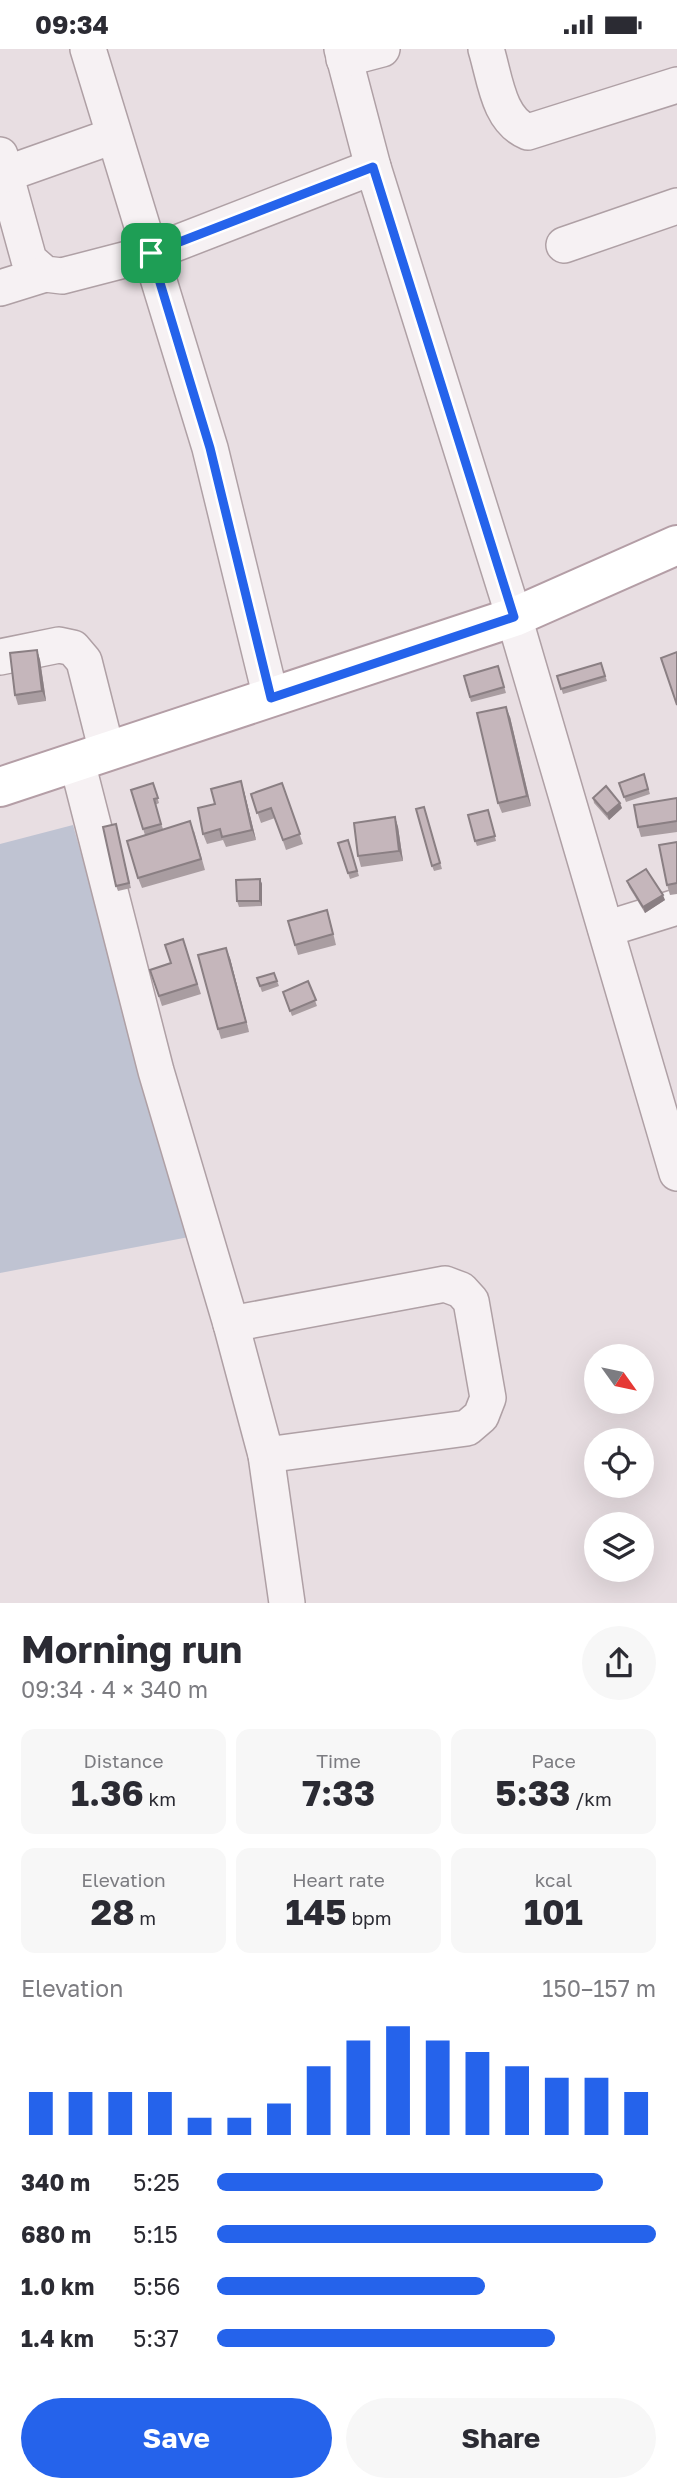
<!DOCTYPE html>
<html lang="en">
<head>
<meta charset="utf-8">
<style>
	body { margin:0; font-family:"Golos Text",sans-serif; background:#f7f7f7; color:#2b2b33; height:100vh; display:flex; flex-direction:column; font-size:26px; white-space:nowrap }
	* { box-sizing:border-box; margin:0 }
	p { font-size:23px; color:#7c7c81 }
	.icon { flex:none; width:38px; height:38px; fill:none; stroke:currentColor; stroke-width:2; stroke-linecap:round; stroke-linejoin:round }
	.map { position:relative; height:1554px; overflow:hidden }
	.drawer { display:flex; flex-direction:column; background:#fff; flex:1 }
	.drawer>* { flex:none }
	.needle { width:46px; rotate:123deg }
	.controls { position:absolute; left:584px; top:1295px; display:grid; gap:14px }
	.controls a { display:grid; place-items:center; width:70px; height:70px; border-radius:50%; background:#fff; box-shadow:0 7px 28px #0002; font-size:35px }
	.pin { position:absolute; display:grid; place-items:center; width:60px; height:60px; color:#fff; margin:-30px; border-radius:14px; box-shadow:0 4px 10px #0006 }
	.round { display:grid; place-items:center; flex:none; width:74px; height:74px; border-radius:37px; background:#f7f7f7 }
	.head { display:flex; align-items:center; justify-content:space-between; height:119px; padding:0 21px }
	h1 { font-size:38px; font-weight:700; line-height:52px }
	.stats { display:grid; grid-template-columns:repeat(3,1fr); gap:10px; height:119px; padding:7px 21px }
	.stats div { display:grid; align-content:center; border-radius:14px; background:#f7f7f7; text-align:center }
	.stats b { font-size:35px; font-weight:700 }
	.stats small { font-size:19px; font-weight:400 }
	.stats p { font-size:19px }
	.chart { height:196px; padding:14px 21px }
	.chart p { display:flex; justify-content:space-between }
	.chart svg { width:100%; height:126px; margin-top:7px; stroke:#2563eb; stroke-width:6 }
	.button { display:flex; gap:14px; margin-top:auto; padding:14px 21px }
	.button a { flex:1; height:80px; border-radius:42px; background:#2563eb; color:#fff; font-size:28px; font-weight:700; line-height:80px; text-align:center }
	.button a+a { background:#f7f7f7; color:#2b2b33 }
	ul { padding:0 21px; list-style:none; font-size:23px }
	li { display:grid; grid-template-columns:112px 84px 1fr; align-items:center; height:52px }
	li i { height:18px; border-radius:9px; background:#2563eb }
	.status { display:flex; justify-content:space-between; align-items:center; height:49px; padding:0 35px; background:#fff; direction:ltr }
	.status svg { height:19px; fill:currentColor }
	.map>svg:first-child { display:block }
</style>
</head>
<body>
<div class="status"><b>09:34</b><svg viewBox="0 0 49 12"><path d="M0 12V9h3v3zM5 12V6h3v6zM10 12V3h3v9zM15 12V0h3v12zM26 1h20v11H26zM47 4h2v5h-2z"/></svg></div>
<div class="map">
<svg width="677" height="1554" viewBox="0 0 677 1554">
	<rect width="100%" height="100%" fill="#e8dee2"/>
	<path fill="#bfc3d2" d="M73,776L189,1188L0,1224V795Z"/>
	<g fill="none" stroke-linecap="round" stroke-linejoin="round">
		<g stroke="#afa0a5" stroke-width="38">
			<g id="minor">
				<path d="M88,0L210,399L271,649"/>
				<path d="M342,0L373,118L514,568L677,1124"/>
				<path d="M486,0C495,29 498,71 528,83L677,36"/>
				<path d="M344,10L382,0"/>
				<path d="M0,106L29,211L45,225L62,227L151,204L373,118"/>
				<path d="M0,127L113,87"/>
				<path d="M564,196L677,157"/>
				<path d="M0,239L45,225"/>
				<path d="M0,608L59,596L73,599L84,612L107,703"/>
				<path d="M77,713L156,1022L231,1275L266,1406L287,1554"/>
				<path d="M606,880L677,858"/>
				<path d="M231,1275L445,1235L461,1241L471,1252L488,1349L481,1367L467,1379L266,1406"/>
			</g>
		</g>
		<g stroke="#b49ea6" stroke-width="42">
			<path id="major" d="M0,738L514,568L677,496"/>
		</g>
		<use href="#minor" stroke="#f6f1f3" stroke-width="35"/>
		<use href="#major" stroke="#fff" stroke-width="38"/>
	</g>
	<g fill="#a99da1">
		<path d="M37,601L40,611L46,652L18,656L15,646Z"/>
		<path d="M601,614L607,632L563,645L557,627Z"/>
		<path d="M498,617L506,644L471,653L464,627Z"/>
		<path d="M510,668L531,757L502,764L498,754Z"/>
		<path d="M644,725L650,745L626,753L619,734Z"/>
		<path d="M153,734L159,754L155,756L163,780L145,786L143,780Z"/>
		<path d="M282,734L303,795L286,801L275,769L261,774L251,745Z"/>
		<path d="M244,742L256,791L226,798L223,791L207,795L203,785Z"/>
		<path d="M593,749L622,759L609,771L594,754Z"/>
		<path d="M677,749V783L641,788L638,778Z"/>
		<path d="M424,758L442,820L434,822L432,817Z"/>
		<path d="M488,761L496,792L477,797L475,792Z"/>
		<path d="M395,768L398,778L403,812L361,818L358,807Z"/>
		<path d="M117,781L131,839L118,842L116,837Z"/>
		<path d="M194,782L205,821L142,839L138,829Z"/>
		<path d="M348,791L359,827L350,830L338,794Z"/>
		<path d="M677,793V845L670,846L667,836Z"/>
		<path d="M260,830L262,835V857L239,858L237,852Z"/>
		<path d="M627,832L665,851L645,864L629,838Z"/>
		<path d="M330,871L336,896L298,906L295,896Z"/>
		<path d="M183,890L201,945L162,957L150,921L171,914Z"/>
		<path d="M230,909L249,983L221,990L218,980Z"/>
		<path d="M274,924L279,937L262,943L257,929Z"/>
		<path d="M308,932L317,957L292,967L283,943Z"/>
	</g>
	<g fill="#8a7f83">
		<path d="M37,601L40,611L46,652L42,642Z"/>
		<path d="M506,658L510,668L531,757L527,747Z"/>
		<path d="M241,732L244,742L256,791L252,781Z"/>
		<path d="M620,754L622,759L609,771L607,765Z"/>
		<path d="M395,768L398,778L403,812L399,802Z"/>
		<path d="M260,830L262,835V857L260,852Z"/>
		<path d="M663,846L665,851L645,864L643,858Z"/>
		<path d="M226,899L230,909L249,983L246,973Z"/>
	</g>
	<g fill="#c5b6bb" stroke="#8a7f83" stroke-width="2">
		<path d="M37,601L42,642L15,646L10,604Z"/>
		<path d="M677,603V656L661,609Z"/>
		<path d="M601,614L605,627L561,640L557,627Z"/>
		<path d="M498,617L504,638L470,648L464,627Z"/>
		<path d="M506,658L527,747L498,754L477,664Z"/>
		<path d="M644,725L648,740L624,748L619,734Z"/>
		<path d="M241,732L252,781L222,788L220,780L203,785L198,759L215,755L211,740Z"/>
		<path d="M153,734L158,749L154,750L161,775L143,780L131,741Z"/>
		<path d="M282,734L300,785L283,791L271,759L257,764L251,745Z"/>
		<path d="M606,737L620,754L607,765L593,749Z"/>
		<path d="M677,749V772L638,778L634,756Z"/>
		<path d="M424,758L440,814L432,817L416,760Z"/>
		<path d="M488,761L495,787L475,792L468,766Z"/>
		<path d="M395,768L399,802L358,807L354,774Z"/>
		<path d="M190,772L201,810L138,829L127,792Z"/>
		<path d="M116,775L129,834L116,837L103,778Z"/>
		<path d="M348,791L357,822L348,824L338,794Z"/>
		<path d="M677,793V834L667,836L659,796Z"/>
		<path d="M646,820L663,846L643,858L627,832Z"/>
		<path d="M260,830V852H237L236,831Z"/>
		<path d="M327,861L333,885L295,896L288,872Z"/>
		<path d="M183,890L197,935L159,947L150,921L171,914L165,896Z"/>
		<path d="M226,899L246,973L218,980L198,906Z"/>
		<path d="M274,924L277,932L260,937L257,929Z"/>
		<path d="M308,932L316,951L290,962L283,943Z"/>
	</g>
	<g fill="none" stroke-linecap="round" stroke-linejoin="round">
		<g stroke="#fff" stroke-width="14">
			<path id="route" d="M373,118L514,568L271,649L210,399L151,204Z"/>
		</g>
		<use href="#route" stroke="#2563eb" stroke-width="9"/>
	</g>
</svg>
<div class="controls">
<a><svg class="needle" viewBox="-14 -14 28 28"><path d="M0-13l5 13h-10z" fill="#e53935"/><path d="M0 13l5-13h-10z" fill="#7c7c81"/></svg></a>
<a><svg class="icon" aria-label="locate" viewBox="0 0 24 24"><circle cx="12" cy="12" r="6"/><path d="M12 2v4M12 18v4M2 12h4M18 12h4"/></svg></a>
<a><svg class="icon" aria-label="layers" viewBox="0 0 24 24"><path d="M12 4l9 5-9 5-9-5zM3 14l9 5 9-5"/></svg></a>
</div>
<div class="pin" style="left:151px;top:204px;background:#1e9e55"><svg class="icon" aria-label="arrive" viewBox="0 0 24 24"><path d="M6 21V4h12l-3 4 3 4H6"/></svg></div>
</div>
<section class="drawer">
<div class="head"><div><h1>Morning run</h1><p>09:34 · 4 × 340 m</p></div><a class="round"><svg class="icon" aria-label="share" viewBox="0 0 24 24"><path d="M12 15V3M7 8l5-5 5 5M5 13v7h14v-7"/></svg></a></div>
<div class="stats">
<div><p>Distance</p><b>1.36<small> km</small></b></div>
<div><p>Time</p><b>7:33</b></div>
<div><p>Pace</p><b>5:33<small> /km</small></b></div>
</div>
<div class="stats">
<div><p>Elevation</p><b>28<small> m</small></b></div>
<div><p>Heart rate</p><b>145<small> bpm</small></b></div>
<div><p>kcal</p><b>101</b></div>
</div>
<div class="chart"><p><span>Elevation</span>150–157 m</p>
<svg viewBox="0 0 160 44" preserveAspectRatio="none"><path d="M5 44V29M15 44V29M25 44V29M35 44V29M45 44V38M55 44V38M65 44V33M75 44V20M85 44V11M95 44V6M105 44V11M115 44V15M125 44V20M135 44V24M145 44V24M155 44V29"/></svg>
</div>
<ul>
<li><b>340 m</b>5:25<i style="width:88%"></i></li>
<li><b>680 m</b>5:15<i style="width:100%"></i></li>
<li><b>1.0 km</b>5:56<i style="width:61%"></i></li>
<li><b>1.4 km</b>5:37<i style="width:77%"></i></li>
</ul>
<div class="button"><a>Save</a><a>Share</a></div>
</section>
</body>
</html>
